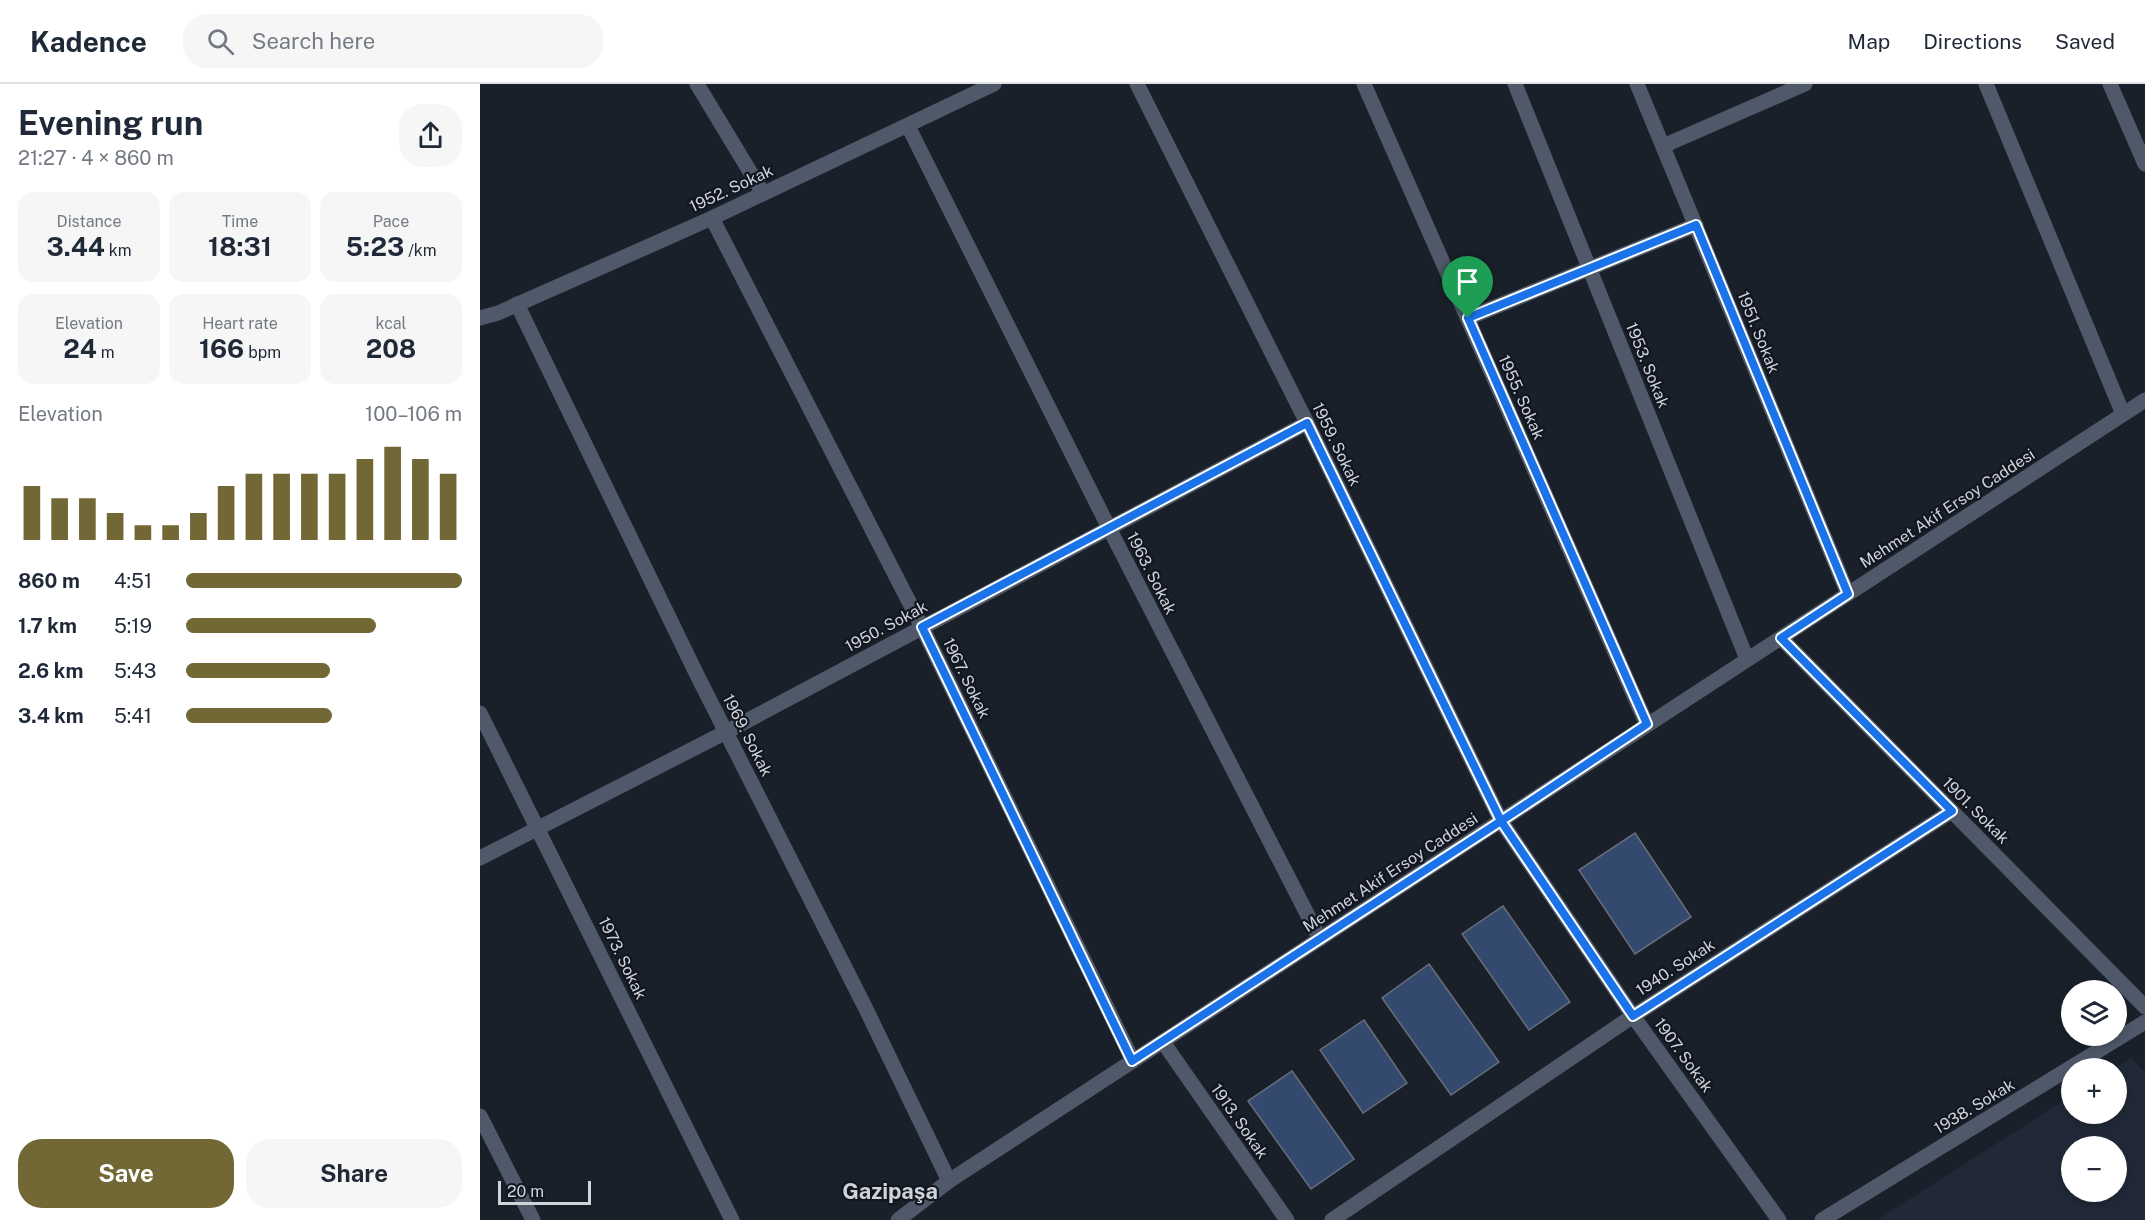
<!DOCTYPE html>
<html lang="en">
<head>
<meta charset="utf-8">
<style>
	body { margin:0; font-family:"Public Sans",sans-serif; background:#f6f6f7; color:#1f2937; height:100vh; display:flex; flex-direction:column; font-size:22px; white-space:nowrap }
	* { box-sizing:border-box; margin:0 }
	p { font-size:20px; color:#747a83 }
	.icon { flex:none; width:33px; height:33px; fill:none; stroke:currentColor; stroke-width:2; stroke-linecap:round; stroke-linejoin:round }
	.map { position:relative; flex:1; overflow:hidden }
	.sheet { display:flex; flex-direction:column; background:#fff; width:480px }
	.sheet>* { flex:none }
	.buttons { position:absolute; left:1581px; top:896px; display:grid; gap:12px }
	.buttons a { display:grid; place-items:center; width:66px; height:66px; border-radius:50%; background:#fff; box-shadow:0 3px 9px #0003; font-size:30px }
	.scale { position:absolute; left:18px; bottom:15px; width:93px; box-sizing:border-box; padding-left:6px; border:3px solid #cfd3da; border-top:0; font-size:16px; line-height:21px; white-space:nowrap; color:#cfd3da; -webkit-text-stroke:4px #111620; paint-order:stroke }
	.pin { position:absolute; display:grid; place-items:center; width:51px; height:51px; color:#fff; margin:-62px -26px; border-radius:50% 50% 50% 0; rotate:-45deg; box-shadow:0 0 6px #0007 }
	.pin .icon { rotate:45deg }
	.round { display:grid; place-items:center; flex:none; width:63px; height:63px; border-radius:24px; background:#f6f6f7 }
	.overview { display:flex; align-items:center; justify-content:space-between; height:102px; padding:0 18px }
	h1 { font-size:33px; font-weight:700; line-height:45px }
	.figures { display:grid; grid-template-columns:repeat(3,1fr); gap:9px; height:102px; padding:6px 18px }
	.figures div { display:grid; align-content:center; border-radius:15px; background:#f6f6f7; text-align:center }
	.figures b { font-size:26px; font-weight:700 }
	.figures small { font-size:16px; font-weight:400 }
	.figures p { font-size:16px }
	.chart { height:168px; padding:12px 18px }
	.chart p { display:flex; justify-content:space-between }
	.chart svg { width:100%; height:108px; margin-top:6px; stroke:#726836; stroke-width:6 }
	.primary-button { display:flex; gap:12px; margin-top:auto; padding:12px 18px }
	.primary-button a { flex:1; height:69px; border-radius:24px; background:#726836; color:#fff; font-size:24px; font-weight:700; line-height:69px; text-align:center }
	.primary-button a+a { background:#f6f6f7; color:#1f2937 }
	ul { padding:0 18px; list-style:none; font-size:20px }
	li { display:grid; grid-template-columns:96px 72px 1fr; align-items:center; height:45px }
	li i { height:15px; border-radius:8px; background:#726836 }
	header { display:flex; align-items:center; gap:36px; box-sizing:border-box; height:84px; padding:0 30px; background:#fff; border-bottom:2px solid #e0e1e3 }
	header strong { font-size:28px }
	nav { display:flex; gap:33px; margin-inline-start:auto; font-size:21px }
	.search { width:420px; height:54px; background:#f6f6f7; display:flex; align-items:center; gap:15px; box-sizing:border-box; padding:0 21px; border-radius:24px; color:#747a83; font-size:22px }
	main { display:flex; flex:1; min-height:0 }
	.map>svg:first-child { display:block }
</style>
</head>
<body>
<header>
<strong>Kadence</strong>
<div class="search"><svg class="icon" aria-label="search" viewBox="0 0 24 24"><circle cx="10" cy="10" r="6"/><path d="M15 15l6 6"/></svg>Search here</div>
<nav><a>Map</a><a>Directions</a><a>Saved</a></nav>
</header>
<main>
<section class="sheet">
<div class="overview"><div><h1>Evening run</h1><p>21:27 · 4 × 860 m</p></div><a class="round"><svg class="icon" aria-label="share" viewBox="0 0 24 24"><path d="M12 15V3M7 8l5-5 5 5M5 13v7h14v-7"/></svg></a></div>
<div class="figures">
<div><p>Distance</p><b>3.44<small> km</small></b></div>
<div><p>Time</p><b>18:31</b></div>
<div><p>Pace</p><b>5:23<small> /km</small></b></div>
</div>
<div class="figures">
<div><p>Elevation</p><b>24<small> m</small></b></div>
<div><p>Heart rate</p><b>166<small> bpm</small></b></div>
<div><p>kcal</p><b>208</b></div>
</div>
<div class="chart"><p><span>Elevation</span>100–106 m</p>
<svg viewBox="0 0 160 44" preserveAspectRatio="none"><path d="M5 44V22M15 44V27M25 44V27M35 44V33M45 44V38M55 44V38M65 44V33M75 44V22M85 44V17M95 44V17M105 44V17M115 44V17M125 44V11M135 44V6M145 44V11M155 44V17"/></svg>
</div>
<ul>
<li><b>860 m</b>4:51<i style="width:100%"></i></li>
<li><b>1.7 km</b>5:19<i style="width:69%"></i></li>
<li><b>2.6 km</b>5:43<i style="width:52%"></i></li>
<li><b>3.4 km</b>5:41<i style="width:53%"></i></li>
</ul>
<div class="primary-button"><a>Save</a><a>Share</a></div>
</section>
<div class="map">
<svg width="1665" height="1136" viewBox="0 0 1665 1136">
	<rect width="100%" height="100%" fill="#1a202a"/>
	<path fill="#212938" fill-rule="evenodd" d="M1651,974L1665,988V1136H1397L1591,1012L1592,1029H1636L1635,984ZM1592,1062H1636V1107H1592Z"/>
	<g fill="#34496e" stroke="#686f7b" stroke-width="1.5">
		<path d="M1155,749L1211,833L1155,870L1099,786Z"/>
		<path d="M1023,822L1090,918L1049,946L982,850Z"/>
		<path d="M949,880L1019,978L971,1011L902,914Z"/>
		<path d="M884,936L927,999L883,1029L840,966Z"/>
		<path d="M812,987L874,1075L831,1105L768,1017Z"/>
	</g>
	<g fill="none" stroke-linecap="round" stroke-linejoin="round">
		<g stroke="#4f596a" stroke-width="15">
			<path d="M217,0L283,109"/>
			<path d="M657,0L827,339L1021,737L1153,932L1299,1136"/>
			<path d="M884,0L1167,641"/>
			<path d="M1035,0L1267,575"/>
			<path d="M1157,0L1368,510"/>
			<path d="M1506,0L1643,330"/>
			<path d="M1630,0L1665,80"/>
			<path d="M428,42L629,444L840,855"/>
			<path d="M1183,62L1325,0"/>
			<path d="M232,134L442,543L653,977"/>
			<path d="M37,220L217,591L386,925L469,1097"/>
			<path d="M0,234L18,229L232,134L514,0"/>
			<path d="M988,234L1216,141"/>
			<path d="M1301,554L1665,923"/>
			<path d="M0,629L252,1136"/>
			<path d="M0,774L246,648L827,339"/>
			<path d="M683,958L807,1136"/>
			<path d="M0,1032L53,1136"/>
			<path d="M418,1136L469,1097L1665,316"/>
			<path d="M852,1136L1153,932L1472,727"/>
			<path d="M1342,1136L1665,938"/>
		</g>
	</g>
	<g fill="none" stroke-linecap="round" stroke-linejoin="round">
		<g stroke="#fff" stroke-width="12">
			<path id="route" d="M988,234L1167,640L1021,737L827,339L442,543L652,977L1021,737L1153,932L1472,727L1301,554L1368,510L1216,141L988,234"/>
		</g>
		<use href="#route" stroke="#1a73e8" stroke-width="8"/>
	</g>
	<g text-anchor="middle" stroke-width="4.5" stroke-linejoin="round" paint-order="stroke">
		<g font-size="16" fill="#cfd3da" stroke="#111620">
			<text transform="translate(251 104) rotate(-25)" y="6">1952. Sokak</text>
			<text transform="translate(1279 248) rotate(68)" y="6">1951. Sokak</text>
			<text transform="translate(1168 281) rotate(68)" y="6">1953. Sokak</text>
			<text transform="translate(1042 313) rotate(66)" y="6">1955. Sokak</text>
			<text transform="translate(857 360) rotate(64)" y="6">1959. Sokak</text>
			<text transform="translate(1467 424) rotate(-33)" y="6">Mehmet Akif Ersoy Caddesi</text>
			<text transform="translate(672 489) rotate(63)" y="6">1963. Sokak</text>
			<text transform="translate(406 542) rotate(-28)" y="6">1950. Sokak</text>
			<text transform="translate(487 594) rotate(64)" y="6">1967. Sokak</text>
			<text transform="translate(268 651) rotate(63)" y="6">1969. Sokak</text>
			<text transform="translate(1496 726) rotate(45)" y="6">1901. Sokak</text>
			<text transform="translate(910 788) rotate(-33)" y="6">Mehmet Akif Ersoy Caddesi</text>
			<text transform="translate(143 874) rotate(64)" y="6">1973. Sokak</text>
			<text transform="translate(1195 883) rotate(-33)" y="6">1940. Sokak</text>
			<text transform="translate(1204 971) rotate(54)" y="6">1907. Sokak</text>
			<text transform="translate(1494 1022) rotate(-31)" y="6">1938. Sokak</text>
			<text transform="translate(760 1037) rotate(55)" y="6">1913. Sokak</text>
		</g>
		<g font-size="22" font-weight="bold" fill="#cfd3da" stroke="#111620">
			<text x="410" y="1115">Gazipaşa</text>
		</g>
	</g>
</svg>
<div class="buttons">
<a><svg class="icon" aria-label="layers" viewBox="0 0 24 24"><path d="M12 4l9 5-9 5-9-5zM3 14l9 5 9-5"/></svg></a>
<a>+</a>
<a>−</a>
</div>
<div class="scale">20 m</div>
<div class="pin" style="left:988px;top:234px;background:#1e9e55"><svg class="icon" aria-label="arrive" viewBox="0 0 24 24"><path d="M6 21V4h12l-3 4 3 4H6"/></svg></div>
</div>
</main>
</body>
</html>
